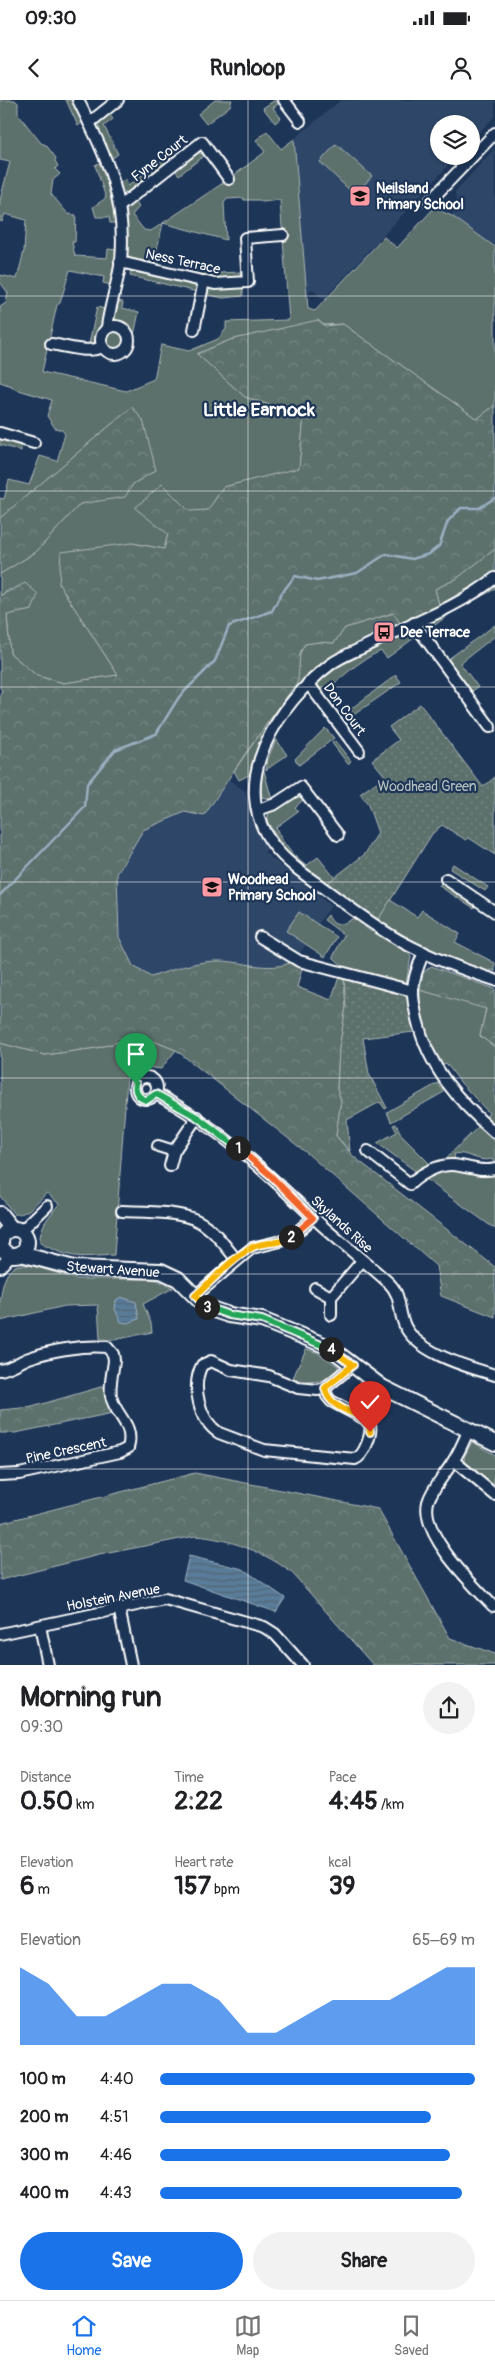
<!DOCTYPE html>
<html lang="en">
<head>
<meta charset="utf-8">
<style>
	body { margin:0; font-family:Pangolin,sans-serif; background:#f2f2f2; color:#202124; height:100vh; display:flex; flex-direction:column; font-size:19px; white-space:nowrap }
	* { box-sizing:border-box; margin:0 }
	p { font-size:16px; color:#757577 }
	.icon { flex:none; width:28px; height:28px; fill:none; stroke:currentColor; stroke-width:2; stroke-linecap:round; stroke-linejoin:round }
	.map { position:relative; height:1565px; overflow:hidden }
	.side { display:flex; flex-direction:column; background:#fff; flex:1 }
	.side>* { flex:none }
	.buttons { position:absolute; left:430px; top:15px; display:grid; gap:10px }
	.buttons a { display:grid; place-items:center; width:50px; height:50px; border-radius:50%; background:#fff; box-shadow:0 1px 4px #0004; font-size:25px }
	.pin { position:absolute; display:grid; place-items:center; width:42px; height:42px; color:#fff; margin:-51px -21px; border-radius:50% 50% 50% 0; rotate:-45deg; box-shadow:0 0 5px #0007 }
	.pin .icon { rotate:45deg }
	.km { position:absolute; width:25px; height:25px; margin:-12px; border-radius:50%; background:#222; color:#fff; font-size:14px; line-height:25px; text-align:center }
	.round { display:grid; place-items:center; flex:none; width:52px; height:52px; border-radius:26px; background:#f2f2f2 }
	.overview { display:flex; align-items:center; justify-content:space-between; height:85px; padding:0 20px }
	h1 { font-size:28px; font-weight:700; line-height:38px }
	.stats { display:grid; grid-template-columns:repeat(3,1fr); gap:8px; height:85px; padding:5px 20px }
	.stats div { display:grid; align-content:center }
	.stats b { font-size:25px; font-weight:700 }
	.stats small { font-size:14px; font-weight:400 }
	.stats p { font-size:14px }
	.chart { height:140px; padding:10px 20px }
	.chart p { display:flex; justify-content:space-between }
	.chart svg { width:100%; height:90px; margin-top:5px; fill:#1a73e8; opacity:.7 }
	.cta { display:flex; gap:10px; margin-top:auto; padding:10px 20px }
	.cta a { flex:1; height:58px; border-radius:30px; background:#1a73e8; color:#fff; font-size:20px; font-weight:700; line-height:58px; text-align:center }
	.cta a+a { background:#f2f2f2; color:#202124 }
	ul { padding:0 20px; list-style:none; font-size:16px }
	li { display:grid; grid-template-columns:80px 60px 1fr; align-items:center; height:38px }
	li i { height:12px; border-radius:6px; background:#1a73e8 }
	.status { display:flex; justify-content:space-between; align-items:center; height:35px; padding:0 25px; background:#fff; direction:ltr }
	.status svg { height:14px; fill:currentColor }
	header { display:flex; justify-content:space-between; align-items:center; height:65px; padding:0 20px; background:#fff; font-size:22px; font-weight:700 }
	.tab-bar { display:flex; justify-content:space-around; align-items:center; height:70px; border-top:1px solid #e0e0e0; background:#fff; font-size:14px; color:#757577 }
	.tab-bar a { display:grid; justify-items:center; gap:2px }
	.tab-bar .selected { color:#1a73e8 }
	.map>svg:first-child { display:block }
</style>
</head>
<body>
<div class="status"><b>09:30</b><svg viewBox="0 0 49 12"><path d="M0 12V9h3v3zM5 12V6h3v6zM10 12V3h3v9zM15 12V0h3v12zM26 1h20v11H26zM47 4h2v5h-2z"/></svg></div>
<header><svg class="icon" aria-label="back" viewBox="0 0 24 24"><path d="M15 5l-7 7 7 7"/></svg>Runloop<svg class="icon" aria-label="person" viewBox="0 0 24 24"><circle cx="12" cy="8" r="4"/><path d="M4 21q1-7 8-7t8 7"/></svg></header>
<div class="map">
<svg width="495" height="1565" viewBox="0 0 495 1565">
	<defs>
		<pattern id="forest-crowns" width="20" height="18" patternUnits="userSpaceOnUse" patternTransform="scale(1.25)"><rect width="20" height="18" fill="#5b706c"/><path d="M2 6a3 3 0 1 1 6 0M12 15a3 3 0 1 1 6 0" fill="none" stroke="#748582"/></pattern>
		<pattern id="park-dots" width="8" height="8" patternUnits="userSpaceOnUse" patternTransform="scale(1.25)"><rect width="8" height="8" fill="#5b706c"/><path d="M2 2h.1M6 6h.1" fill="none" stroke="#748582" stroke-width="1.8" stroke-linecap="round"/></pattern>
		<pattern id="water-rules" width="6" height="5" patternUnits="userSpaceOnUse" patternTransform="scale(1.25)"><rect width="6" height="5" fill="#597b99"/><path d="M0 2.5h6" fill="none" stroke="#526472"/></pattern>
	</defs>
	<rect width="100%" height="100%" fill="#1d3557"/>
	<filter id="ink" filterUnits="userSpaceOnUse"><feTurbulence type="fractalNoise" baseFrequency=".02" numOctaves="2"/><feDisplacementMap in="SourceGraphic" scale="10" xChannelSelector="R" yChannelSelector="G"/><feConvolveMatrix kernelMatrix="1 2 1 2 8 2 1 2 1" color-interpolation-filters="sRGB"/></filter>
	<g filter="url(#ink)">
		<g fill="#2f4668">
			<path d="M341,0H495V16L471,41V24H439V56H457L323,200L312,189L307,195L294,39Z"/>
			<path d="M495,48V147L452,116L458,107L455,92Z"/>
			<path d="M229,680L245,691L251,713L249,714L267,749L264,752L331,806L318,824L299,812L286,831L306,845L294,861L283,866L264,868L225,861H213L193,864L151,877L147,876L133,866L119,837L117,774L142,731L177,713H198L204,716Z"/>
		</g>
		<g fill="#5b706c" stroke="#adb8b6">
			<path d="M0,0H15L18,3V14L41,43L46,45L56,58L55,61L58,66L55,69L60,74L53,80L51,94L68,114L76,115L75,142H72L75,156L107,158L108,149L117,150L111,185L103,183L104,177L70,170L60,203L57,205L42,272L126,291L154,279L161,245L189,251L218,239L226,229V222L289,220L280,100L262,102L259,100H244V98L227,99L224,103L226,140L163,123L155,158L160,160L158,167L131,160C124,155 121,117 125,109C127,105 131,102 134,100L139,107L132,115L144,130L151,131L229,79L265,52L256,40L267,31L281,49L294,39L308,209L315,211L384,137L397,148L434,108L452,116L495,147V305L477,319L343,224L297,226L230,240L197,254L245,297L304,316L299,369L223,387L209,410L189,412L162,384L168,434L164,449L132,443L59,484L118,575L64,583L37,576L10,553L7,514L32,510L10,489L0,496V474L36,452L80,404L124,396L133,384L156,370L132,307L0,418V398L4,399L9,380L29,385L40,356L57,361L65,334L62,330L55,328L47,316L52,300L12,288V286L0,282V207L6,203L8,193L0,182V175L17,179L24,151L26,120L5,114L2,122L0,121V100L10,62L0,60Z"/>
			<path d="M66,0H74L84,21L78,26Z"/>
			<path d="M215,0H232L230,6L206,24L198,14Z"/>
			<path d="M275,0L278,4L273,8L281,18L275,23L263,8Z"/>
			<path d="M108,13L113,19L104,26L118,54L110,60L96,27L99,20Z"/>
			<path d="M336,44L372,76L355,95L320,62Z"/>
			<path d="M197,52L205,55L179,75L174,69Z"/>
			<path d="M169,54L173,60L132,93C124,93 121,91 119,84L126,79L128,86Z"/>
			<path d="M103,61L110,82L117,123H110L109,117H96L93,107L106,98L95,65Z"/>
			<path d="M131,168L200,185L198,192L130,176Z"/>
			<path d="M202,169L221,173L241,172V178L226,181L199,177Z"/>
			<path d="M206,186L221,189L243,187V196L223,198L205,194Z"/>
			<path d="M115,201L123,202L122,208L139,212L134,235L112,218Z"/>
			<path d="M97,207L105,209L97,246L89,244Z"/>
			<circle cx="115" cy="240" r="9"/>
			<path d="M0,338L21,344V351L0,345Z"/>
			<path d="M495,449V473L439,505L435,489L456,479Z"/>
			<path d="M495,485V489L454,511L428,530L446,558L428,534V523L471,501Z"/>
			<path d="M394,513L401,524L331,558L314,571L269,625L258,646L249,675L239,680L234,671L297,581L300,553L305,544L318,542L334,543L345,528Z"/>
			<path d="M495,525V536L460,563L478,587L471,592L447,560Z"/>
			<path d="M412,532L418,535L387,558L381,551C357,561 342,578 322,594L318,587L319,581L334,568L346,562Z"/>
			<path d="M396,575L401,582L352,616L348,611Z"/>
			<path d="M325,628L334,638L299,665L295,659Z"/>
			<path d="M276,639L287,655L266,670L268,659Z"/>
			<path d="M335,641L351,661L348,664L332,643Z"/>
			<path d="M263,667L272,700L262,697L260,682Z"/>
			<path d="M294,696L302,698L303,700L295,707L298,711L276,727C281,743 294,756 306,766L318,757L335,778L326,784L284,749L267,721L269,711Z"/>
			<path d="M453,764L488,787L485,791L450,769Z"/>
			<path d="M441,783L476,805L474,808L439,786Z"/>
			<path d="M390,800L417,817L422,810L460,834L455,842L495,863V871L491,870L490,872C450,859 413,842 378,820Z"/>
			<path d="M299,812L337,837L325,857L286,831Z"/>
			<path d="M328,815C335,831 344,823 354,818L371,832L372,830L408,853L411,857L406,883L345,868L333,857L344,835L324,820Z"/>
			<path d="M420,890L486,908L480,936L495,947V1024L486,1017L489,1013L461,983L446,963L440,966C427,941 420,919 420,890Z"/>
			<path d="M141,936L176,950L161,969L128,965L114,1155C80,1157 72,1160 40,1143C39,1126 49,1117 59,1104L47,1093C37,1101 28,1116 14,1114L0,1096V943L45,955L96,948Z"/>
			<path d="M438,983L444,992L391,1022L387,1012Z"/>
			<path d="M396,1024L402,1036L431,1065L418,1073L377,1043L397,1032L393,1025Z"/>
			<path d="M479,1026L495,1039V1064L492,1059C478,1063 467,1051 454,1054L455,1061L441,1063Z"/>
			<path d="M448,1069C463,1069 480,1079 495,1073V1129L427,1080L434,1073Z"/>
			<path d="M18,1165H31L76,1179H147L157,1180L173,1188L143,1204L151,1223L152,1232L114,1240L100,1239L98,1205L65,1206L0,1221C0,1202 0,1171 18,1165Z"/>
			<path d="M306,1249L316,1252L338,1266V1269C325,1285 311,1283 293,1278Z"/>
			<path d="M472,1342L495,1355L494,1387L466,1365L464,1357Z"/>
		</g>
		<g fill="url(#forest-crowns)" stroke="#adb8b6">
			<path d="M318,220L325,226L343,224L477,319L495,305V449L456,479L435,489L439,505L401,524L393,513L345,528L334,543L318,542L305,544L300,553L298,581L245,654L204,716L185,712L143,730L117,774L119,837L133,866L151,877C172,870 193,862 215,861C243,860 268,874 294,861L303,865L297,887L331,900L339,877H344L346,907L339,949L337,989L341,1000L336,1036L353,1056L495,1167V1217L441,1196L436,1166L308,1054L176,950L141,936L96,948L45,955L0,943V595L2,590L0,588V496L25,483L38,494L32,510L7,515L10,553L37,576L64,583L118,575L59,484L61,452L132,443L164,449L168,434L135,408L162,384L189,411L208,410L223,387L299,368L304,316L245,297L197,254L230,240Z"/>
			<path d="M132,307L143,320L156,370L133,384L125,397L80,404L36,452L0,474V418Z"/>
			<path d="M431,866L495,889V947L480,936L486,909L420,890L423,873Z"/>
			<path d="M104,1286L106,1300L113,1313L15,1333H0V1310L32,1307Z"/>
			<path d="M195,1373L378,1409L450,1538L495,1554V1565H373L293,1474C268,1453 228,1438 195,1436L99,1455L0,1480V1423Z"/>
		</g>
		<g fill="url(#park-dots)" stroke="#adb8b6">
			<path d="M420,604L483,687L495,677V755L469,738L466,740L442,725L432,734L378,820L326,784L365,754L378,733L368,705L360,694L385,676L372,660L399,640L389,627Z"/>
			<path d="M344,877L406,892L414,932L363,938L369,974L387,1008L385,1009L380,1002L347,1020L350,1051L336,1036L341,1000L337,989L339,949L346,907Z"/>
		</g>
		<g fill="url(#water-rules)" stroke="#9bb0c2">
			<path d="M121,1197L136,1202L139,1219L128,1223L121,1222L115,1209L116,1200Z"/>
			<path d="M189,1456L243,1469L285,1498L276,1512L183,1480Z"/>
		</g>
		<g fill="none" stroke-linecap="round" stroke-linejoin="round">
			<path stroke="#9bb0c2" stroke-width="2.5" d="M0,795L85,707L87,684L115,650L156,634L179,597L215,561L229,526L272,511L281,494L295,476L317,481L357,473L386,454L412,459L429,454L439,446L448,421L461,408H479L495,398"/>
			<g stroke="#fff" stroke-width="14">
				<g id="street">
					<path d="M78,0C105,55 127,97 121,160C118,183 110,204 107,227"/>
					<path d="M284,0L300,21"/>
					<path d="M89,23L118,0"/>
					<path d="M429,102L495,33"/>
					<path d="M120,106L202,42L229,79"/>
					<path d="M120,162L215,184L248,182L245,138L283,135"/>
					<circle cx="115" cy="240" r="14"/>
					<path d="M194,230L204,181"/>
					<path d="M51,244C66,246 88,254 102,247"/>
					<path d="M0,333L34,343"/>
					<path d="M495,478C458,508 410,524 368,545C356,551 342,556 331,564C279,603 225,683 274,746C288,764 308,777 326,790C351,808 376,828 404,843C432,858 464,870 495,880"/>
					<path d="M414,523L490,627"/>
					<path d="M308,583L359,651"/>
					<path d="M258,710L275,704L301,687L338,735"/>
					<path d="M446,779L495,812"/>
					<path d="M260,837L299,861L413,891"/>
					<path d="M424,852C419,864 414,875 413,888C412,898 415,909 417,919C428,967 459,1002 495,1033"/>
					<circle cx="146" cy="988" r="11"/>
					<path d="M156,994C219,1027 264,1070 314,1118C338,1141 365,1161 389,1183C401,1195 398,1207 403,1221C412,1252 468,1267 495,1275"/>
					<path d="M158,1046L174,1051"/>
					<path d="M368,1051L410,1084C423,1072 442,1062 460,1066C473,1068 482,1072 495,1069"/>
					<path d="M170,1066L174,1051L197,1017"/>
					<path d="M122,1111C144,1112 179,1111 198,1121C214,1129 225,1146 236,1159"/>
					<path d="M21,1131L47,1106"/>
					<path d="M0,1150L1,1146"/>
					<path d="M0,1167L11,1155"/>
					<path d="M315,1188L331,1197V1215"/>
					<path d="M195,1196L252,1148L289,1139L313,1118"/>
					<path d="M331,1197L362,1161"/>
					<path d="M0,1270C11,1268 19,1262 29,1258C52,1250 83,1245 107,1247L113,1254L114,1260C113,1272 109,1284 111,1296C115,1316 135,1324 128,1348L120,1352L19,1374L0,1375"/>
					<path d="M325,1288L318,1290L298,1288L269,1276L231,1270L211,1261L202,1265C191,1286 199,1320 219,1333L264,1350L355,1359C364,1356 372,1335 370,1325L365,1319L331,1301L327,1296L325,1288L353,1265"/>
					<path d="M469,1329C464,1341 459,1353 452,1363C444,1376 432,1388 428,1402C420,1435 473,1485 493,1506"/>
					<path d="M454,1361L495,1395"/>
					<path d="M119,1508L131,1565"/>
					<path d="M40,1526L48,1565"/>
					<path d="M0,1534L165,1499L264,1527L275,1534L303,1565"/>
				</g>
			</g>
			<g stroke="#fff" stroke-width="18">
				<g id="secondary">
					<path d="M0,1114L12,1129"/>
					<circle cx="14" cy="1142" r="13"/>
					<path d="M21,1154L74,1168L161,1171L178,1179L203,1204L211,1209L229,1215L262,1220L329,1247L382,1287L495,1343"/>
				</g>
			</g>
			<use href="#street" stroke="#1d3557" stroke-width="10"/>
			<use href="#secondary" stroke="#1d3557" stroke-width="14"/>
		</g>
	</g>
	<g fill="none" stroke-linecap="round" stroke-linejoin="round" filter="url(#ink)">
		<g stroke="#fff" stroke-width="10">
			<path id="split-1" d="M136,984C134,992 139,999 147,1000L156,994L197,1017L238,1048"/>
		</g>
		<g stroke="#fff" stroke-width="10">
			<path id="split-2" d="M238,1048L270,1075L313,1118L291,1137"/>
		</g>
		<g stroke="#fff" stroke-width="10">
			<path id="split-3" d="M207,1207L195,1196C213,1180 232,1158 253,1147C265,1141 280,1145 291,1137"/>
		</g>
		<g stroke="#fff" stroke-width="10">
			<path id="split-4" d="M207,1207L229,1215L262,1220L331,1249"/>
		</g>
		<g stroke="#fff" stroke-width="10">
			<path id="split-5" d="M331,1249L353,1265L325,1288C329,1309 353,1311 369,1321L370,1332"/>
		</g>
		<use href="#split-1" stroke="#22a559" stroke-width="6"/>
		<use href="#split-2" stroke="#f0652b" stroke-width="6"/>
		<use href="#split-3" stroke="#f5b400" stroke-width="6"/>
		<use href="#split-4" stroke="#22a559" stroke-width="6"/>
		<use href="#split-5" stroke="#f5b400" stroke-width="6"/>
	</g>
	<path fill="none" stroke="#fff" stroke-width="1" stroke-opacity="0.55" d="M248,0V1565M0,196H495M0,391H495M0,587H495M0,782H495M0,978H495M0,1174H495M0,1369H495"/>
	<defs>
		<g id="school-square" transform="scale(1.125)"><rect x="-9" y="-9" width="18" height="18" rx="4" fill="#ff9aa2" stroke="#1d3557"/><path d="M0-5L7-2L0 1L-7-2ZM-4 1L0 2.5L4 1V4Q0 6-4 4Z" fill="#111"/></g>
		<g id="bus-square" transform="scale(1.125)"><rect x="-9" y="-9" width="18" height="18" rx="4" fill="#ff9aa2" stroke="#1d3557"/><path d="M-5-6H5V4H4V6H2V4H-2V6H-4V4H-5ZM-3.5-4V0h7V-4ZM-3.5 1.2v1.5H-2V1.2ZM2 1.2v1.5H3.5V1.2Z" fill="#111"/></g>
	</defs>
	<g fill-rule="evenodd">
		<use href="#school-square" x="360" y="96"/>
		<use href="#bus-square" x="384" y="532"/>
		<use href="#school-square" x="212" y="787"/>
	</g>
	<g text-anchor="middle" stroke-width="4.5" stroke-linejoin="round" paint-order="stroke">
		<g font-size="14" fill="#fff" stroke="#1d3557">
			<text transform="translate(159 58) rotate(-38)" y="5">Fyne Court</text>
			<text transform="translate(183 161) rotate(12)" y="5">Ness Terrace</text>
			<text transform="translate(345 609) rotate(54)" y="5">Don Court</text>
			<text transform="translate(342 1124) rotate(42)" y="5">Skylands Rise</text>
			<text transform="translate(113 1169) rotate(4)" y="5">Stewart Avenue</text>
			<text transform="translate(66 1350) rotate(-12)" y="5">Pine Crescent</text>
			<text transform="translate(113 1497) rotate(-11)" y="5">Holstein Avenue</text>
		</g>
		<g font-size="14" font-weight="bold" fill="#fff" stroke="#1d3557" text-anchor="start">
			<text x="376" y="93">Neilsland<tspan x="376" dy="16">Primary School</tspan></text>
			<text x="400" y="537">Dee Terrace</text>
			<text x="228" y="784">Woodhead<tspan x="228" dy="16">Primary School</tspan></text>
		</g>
		<g font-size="14" fill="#b5bfbd" stroke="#1d3557">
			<text x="427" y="691">Woodhead Green</text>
		</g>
		<g font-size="19" font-weight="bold" fill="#fff" stroke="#1d3557">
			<text x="259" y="316">Little Earnock</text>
		</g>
	</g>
</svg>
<div class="buttons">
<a><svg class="icon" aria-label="layers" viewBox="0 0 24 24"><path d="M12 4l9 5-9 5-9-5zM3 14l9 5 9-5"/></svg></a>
</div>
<div class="pin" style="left:136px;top:984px;background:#1e9e55"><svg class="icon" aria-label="arrive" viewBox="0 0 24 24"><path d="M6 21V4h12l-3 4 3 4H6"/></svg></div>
<div class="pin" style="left:370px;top:1332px;background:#d93025"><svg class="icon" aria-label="check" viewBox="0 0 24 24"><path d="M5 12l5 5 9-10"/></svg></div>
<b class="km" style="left:238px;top:1048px">1</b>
<b class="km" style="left:291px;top:1137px">2</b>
<b class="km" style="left:207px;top:1207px">3</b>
<b class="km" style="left:331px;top:1249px">4</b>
</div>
<section class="side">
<div class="overview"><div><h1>Morning run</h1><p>09:30</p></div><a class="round"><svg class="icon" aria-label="share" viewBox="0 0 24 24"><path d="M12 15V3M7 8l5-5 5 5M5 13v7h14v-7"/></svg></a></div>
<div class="stats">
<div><p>Distance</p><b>0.50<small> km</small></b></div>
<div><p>Time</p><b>2:22</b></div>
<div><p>Pace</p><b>4:45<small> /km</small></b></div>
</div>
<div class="stats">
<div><p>Elevation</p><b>6<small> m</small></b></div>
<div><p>Heart rate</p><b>157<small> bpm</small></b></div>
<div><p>kcal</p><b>39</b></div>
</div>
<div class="chart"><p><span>Elevation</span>65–69 m</p>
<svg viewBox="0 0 160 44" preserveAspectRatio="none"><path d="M0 44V6L10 14L20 30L30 30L40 22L50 14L60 14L70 22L80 38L90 38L100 30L110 22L120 22L130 22L140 14L150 6L160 6V44z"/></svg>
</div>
<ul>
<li><b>100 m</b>4:40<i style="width:100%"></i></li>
<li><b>200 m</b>4:51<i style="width:86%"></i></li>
<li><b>300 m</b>4:46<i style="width:92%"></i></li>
<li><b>400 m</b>4:43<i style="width:96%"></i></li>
</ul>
<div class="cta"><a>Save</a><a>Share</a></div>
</section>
<nav class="tab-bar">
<a class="selected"><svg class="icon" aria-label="home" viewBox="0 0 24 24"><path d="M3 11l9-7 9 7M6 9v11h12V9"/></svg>Home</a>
<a><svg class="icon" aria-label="map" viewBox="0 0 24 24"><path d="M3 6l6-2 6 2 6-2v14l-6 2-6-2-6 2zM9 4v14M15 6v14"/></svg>Map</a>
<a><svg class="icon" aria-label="saved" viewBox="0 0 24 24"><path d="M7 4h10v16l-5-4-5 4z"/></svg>Saved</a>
</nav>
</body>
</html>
